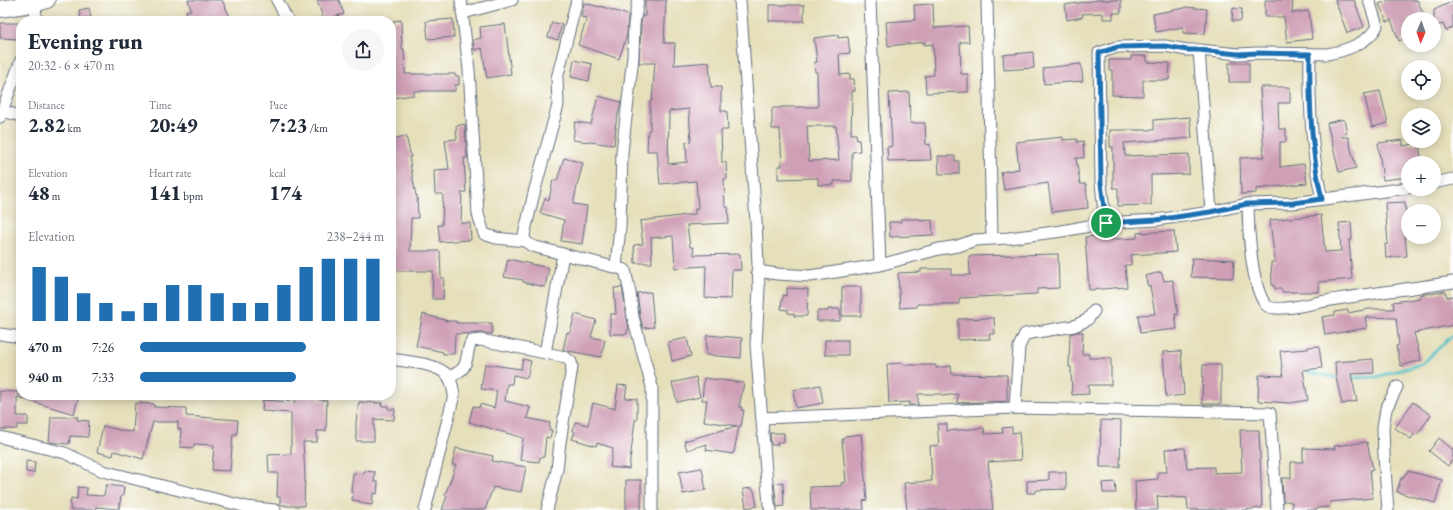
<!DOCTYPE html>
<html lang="en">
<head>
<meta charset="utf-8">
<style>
	body { margin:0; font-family:"EB Garamond",serif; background:#f6f6f7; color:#1f2937; height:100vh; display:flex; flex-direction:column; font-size:15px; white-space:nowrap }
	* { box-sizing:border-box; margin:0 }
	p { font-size:13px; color:#747a83 }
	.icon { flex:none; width:22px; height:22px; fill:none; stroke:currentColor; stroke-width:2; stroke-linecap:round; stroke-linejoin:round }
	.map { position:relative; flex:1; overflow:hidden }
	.drawer { position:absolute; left:16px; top:16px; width:380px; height:384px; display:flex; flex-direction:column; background:#fff; border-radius:16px; box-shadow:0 2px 10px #0003 }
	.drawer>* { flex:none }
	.needle { width:26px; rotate:182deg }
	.tools { position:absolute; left:1401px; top:12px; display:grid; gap:8px }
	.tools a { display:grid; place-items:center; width:40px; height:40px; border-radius:50%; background:#fff; box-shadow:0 2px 10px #0003; font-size:20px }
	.pin { position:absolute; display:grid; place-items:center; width:34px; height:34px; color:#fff; margin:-17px; border:2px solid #fff; border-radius:50%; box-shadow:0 1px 4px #0007 }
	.round { display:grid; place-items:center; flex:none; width:42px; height:42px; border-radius:21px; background:#f6f6f7 }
	.overview { display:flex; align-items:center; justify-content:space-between; height:68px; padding:0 12px }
	h1 { font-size:22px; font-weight:800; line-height:30px }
	.figures { display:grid; grid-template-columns:repeat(3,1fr); gap:6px; height:68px; padding:4px 12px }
	.figures div { display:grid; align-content:center }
	.figures b { font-size:20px; font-weight:800 }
	.figures small { font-size:11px; font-weight:400 }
	.figures p { font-size:11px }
	.chart { height:112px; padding:8px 12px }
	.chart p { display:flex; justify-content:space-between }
	.chart svg { width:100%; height:72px; margin-top:4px; stroke:#1f6fb2; stroke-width:6 }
	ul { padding:0 12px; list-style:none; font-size:13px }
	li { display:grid; grid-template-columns:64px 48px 1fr; align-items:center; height:30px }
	li i { height:10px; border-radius:5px; background:#1f6fb2 }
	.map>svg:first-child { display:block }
</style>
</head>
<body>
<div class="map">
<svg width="1453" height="510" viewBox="0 0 1453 510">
	<rect width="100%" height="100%" fill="#fff"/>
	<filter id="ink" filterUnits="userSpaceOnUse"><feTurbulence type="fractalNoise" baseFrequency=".025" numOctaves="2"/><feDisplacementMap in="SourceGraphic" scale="8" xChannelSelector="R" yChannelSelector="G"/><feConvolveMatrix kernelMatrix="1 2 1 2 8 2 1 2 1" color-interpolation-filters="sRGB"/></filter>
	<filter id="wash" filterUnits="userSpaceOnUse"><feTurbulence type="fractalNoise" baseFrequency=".012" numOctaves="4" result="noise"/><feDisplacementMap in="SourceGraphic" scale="16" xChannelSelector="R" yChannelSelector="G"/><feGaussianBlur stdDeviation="0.9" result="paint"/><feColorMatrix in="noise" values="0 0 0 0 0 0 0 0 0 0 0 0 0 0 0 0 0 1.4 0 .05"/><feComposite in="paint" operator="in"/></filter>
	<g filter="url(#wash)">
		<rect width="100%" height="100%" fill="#e5dfba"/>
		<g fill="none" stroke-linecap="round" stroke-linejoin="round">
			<g stroke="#55c2cc" stroke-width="3">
				<path d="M1308,372L1339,378"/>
				<path d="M1349,378L1376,377L1422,364L1453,335"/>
			</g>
		</g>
		<g id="blocks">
			<g fill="#cf9fb5" fill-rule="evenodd">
				<path d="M188,0H222L232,21H189L186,11L191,10Z"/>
				<path d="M317,0H339L344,14L333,17L334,21H324Z"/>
				<path d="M645,0H666L664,43H675L674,65L709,62L711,87H721V111H727L728,130H721L722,163L726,162L727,179H724L725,207H728L729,223L687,225L690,247H693L694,255L740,254L741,270H732L731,299L705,298L706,266L675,268L673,236L651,238L652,263H635L634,245L643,244L640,221L695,214V209L698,208L696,181L660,184L657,151H647L648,130H650V101H652L655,63H639L641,25L642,16H645ZM689,109L691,141L686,142L687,162L668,164L669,111Z"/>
				<path d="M1098,0H1121V13H1113V19H1103V13L1082,14L1083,17L1067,20L1065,5Z"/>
				<path d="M1265,0H1293L1292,13L1309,11L1312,39L1287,42L1284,17H1265Z"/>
				<path d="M1335,0H1354L1364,27L1347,33Z"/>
				<path d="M1389,0H1417L1426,19H1408V37L1399,41L1391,20L1387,22L1379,4Z"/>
				<path d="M1453,1V27L1446,31L1443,24L1434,27V10Z"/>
				<path d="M584,3L600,7V6L628,15L627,35L619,59L578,45L587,18L581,17Z"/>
				<path d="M933,4L934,28L968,26L969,42H960L961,74H968V92L926,93L925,76L934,75L933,44L924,45L925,42L888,46L886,22L915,20L914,5Z"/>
				<rect x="769" y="5" width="35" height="16"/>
				<path d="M1185,7L1207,9L1205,34L1183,33V27L1156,32L1153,14L1185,8Z"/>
				<path d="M89,8L91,17L81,19L79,10Z"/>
				<path d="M1233,8L1242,9L1241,21H1232Z"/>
				<path d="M453,19L454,37L428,39L426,21Z"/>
				<path d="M401,20L402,49H404L405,74H455V76H459V85H455V91H414V95L391,98V50L393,49V21Z"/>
				<path d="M552,22L562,25L558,40L548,37Z"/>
				<path d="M0,23H21V29L18,39L0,38Z"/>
				<path d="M505,24L511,74L487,78L482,48L474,50L473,40L481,38L480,27Z"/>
				<path d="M838,35V38L848,37L850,53L839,54L840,75L850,74V79H854L855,91H852L851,134H856L857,140H859L860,151L852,152V181H834V185H818V178L778,179V166H782L780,129H772V108H781V107H818L817,72H815L814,62H817L814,38ZM807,126H836L839,160L809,161Z"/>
				<path d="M1033,52L1034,68L1004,70L1003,55Z"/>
				<path d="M1131,56H1147V62L1170,63L1169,80H1143V96L1112,95V70H1109V60H1131Z"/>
				<path d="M574,60L592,64L589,81L571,77Z"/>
				<rect x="1229" y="63" width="20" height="19"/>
				<path d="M1081,64L1083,81L1044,84L1043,68Z"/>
				<path d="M1260,87H1290V103H1278L1279,129H1286V142H1280V167L1304,164L1307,183L1256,189V193L1241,194L1240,158L1264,157Z"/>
				<path d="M1380,91L1388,123L1372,127L1364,94Z"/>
				<path d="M909,92L910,123H925L926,145L930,144L931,160L888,161L887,147L892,146L889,93Z"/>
				<path d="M598,96L621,102L615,127H616L614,145L573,140L575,122L591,124Z"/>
				<path d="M1190,117L1192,138L1124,143L1125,156L1189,154V174L1151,175V205L1118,206V188H1113V147H1110V130H1154V120Z"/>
				<path d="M1344,119L1347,133L1341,135L1342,137H1348L1356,168L1339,172L1327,123Z"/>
				<path d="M465,124L467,158H464L466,192H462L461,223H470L471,240L440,242L438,225H442L443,194H435L434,170L449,169L445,140L457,139L456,126Z"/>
				<path d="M406,136L411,157H409L416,196L417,195L418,218H411L410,251H440L441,278H444L443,299H432L433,271H395V266H393V245H391V139Z"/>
				<path d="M1063,137V140L1077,139V142L1083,141L1084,158H1076L1080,184H1086L1088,208L1052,212L1048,183L1004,190L1001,172L1019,169L1016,142Z"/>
				<path d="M1403,140V146L1419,143L1422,163H1408V177L1383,180L1378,143Z"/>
				<path d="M938,156H955V161H959V174H939Z"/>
				<path d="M564,158L583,163L578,182L573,204L587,206L582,244L561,241L564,220L540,213L545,198L549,200L553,180L557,181Z"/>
				<path d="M1405,202L1407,236H1405L1407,256L1386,258L1385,244H1388L1385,203Z"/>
				<path d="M1321,215L1325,252L1341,251L1339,223L1351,222L1352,240H1349L1352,279L1319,282V292H1282V289H1275V286H1272L1271,262H1275L1270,220Z"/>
				<path d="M901,219H920V221L932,220L933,235L890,237L889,222H901Z"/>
				<path d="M1174,231L1176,252L1131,255V265H1125L1127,287L1089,290L1085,237L1099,236V240L1137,238V233Z"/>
				<path d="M1058,254L1059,288L1037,289V294L959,298V304H917V307L900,308L898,273L921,272V269H951V275H970L969,256Z"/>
				<path d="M1192,258L1234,260L1233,278L1191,277Z"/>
				<path d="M508,259L549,268L545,287L523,282V280L504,277Z"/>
				<path d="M1161,272L1164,281L1173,280L1178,315L1175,314L1177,329L1140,333L1138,315L1155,314L1150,286H1148L1145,276Z"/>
				<path d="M622,287L629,329L627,330V334H610V314H616L614,288Z"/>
				<rect x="842" y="287" width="19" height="29"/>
				<path d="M787,288L808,289L807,316H794V314L788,313V310L781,309L782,299H783V295L786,296Z"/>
				<path d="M1445,291L1447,297L1453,296V325L1414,333L1421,360L1401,366L1396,346L1399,345L1396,318L1365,317L1367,328L1325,335L1322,317L1335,315V312L1348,310V313L1369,309H1394L1393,302L1421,298L1420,295L1431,293V294Z"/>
				<path d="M651,292L654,327L643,328L640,316L637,293Z"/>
				<path d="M828,309H840V321H817V311H828Z"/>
				<path d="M423,314L448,321H456V323H492V334L480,333L455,334L454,354H443V352L416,346Z"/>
				<path d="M575,314L596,320L591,337L605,340L601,357L563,350L567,332L570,333Z"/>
				<path d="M994,318L995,334H989L990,339L958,340V319Z"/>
				<path d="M1077,332H1083L1082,354H1089V358H1111V385H1088L1089,394L1072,395L1071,367H1069L1070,334Z"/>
				<path d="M707,335L742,338L741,358L706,355Z"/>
				<path d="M687,338L691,356L672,361L668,342Z"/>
				<rect x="825" y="340" width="23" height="15"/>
				<path d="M1319,346L1322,368L1303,370L1308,400L1290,403L1258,401L1259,375L1283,376L1280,351L1308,349V347Z"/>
				<path d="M1181,351L1184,395L1166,397L1163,352Z"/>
				<path d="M523,359L531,361L527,378L513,375L512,384H507L505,401L530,407L527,418L550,423L549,430H552L550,438L546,437L544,457H540L539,462L520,460L523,438L469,422L473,406L479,408L480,404L494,408L497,391L481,389L485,364L521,369Z"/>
				<path d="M1373,359L1374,373L1351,374L1357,401L1342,404L1336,377L1335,362Z"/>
				<path d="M903,363L904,365H936V368L951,366L952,374L1007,375V401L957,403L958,394L942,396V394H918V405H909L910,402L889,403L887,364Z"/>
				<path d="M1203,365H1221V404H1202Z"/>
				<path d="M696,377L700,397L677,402L672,383Z"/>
				<path d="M704,378L744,383L739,407H742L741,410H744L741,426H739L734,452H733V454L706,450L707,444L687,450L684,441L737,426L704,421L707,400H702Z"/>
				<path d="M618,385L627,386L625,398L637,399V420H635L629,469L610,467L613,448L597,443L596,446L572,439L575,432L573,431L575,422L588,425L593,403L615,409Z"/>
				<path d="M820,385L823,403L796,408L793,390Z"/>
				<path d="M0,391L18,392V395H79L74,414L17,397V416H28V425H17V429H0Z"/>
				<path d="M295,395H319V400H327L326,431H317V442H303L305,475L304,506H286V505H280V497H277L278,473H269L268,455L291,454V413L262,411L263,400L295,402Z"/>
				<path d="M359,402L382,403L381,406H388V409H395L394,420L374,419V441H356V422Z"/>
				<path d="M1413,402L1431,415L1417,435L1415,433L1411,439L1395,428Z"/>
				<path d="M135,403L154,404V407L186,408V416L238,420L237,434H233L230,471L212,470L214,445L194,444V448L180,447L181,429H178V422H153L143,459L114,451L113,456L97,452L103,426L128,432L129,431L133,432Z"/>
				<path d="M51,417H78L77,420L89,421L88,437L70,436L69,444L49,442Z"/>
				<path d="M1101,420L1121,421L1120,467H1100Z"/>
				<path d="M937,424H947V431L984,428L985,434L1003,433L1002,428L1012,427V433L1019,432L1021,460L988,462L993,510H907L904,483L932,481L930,446L939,445Z"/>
				<path d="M1240,430H1259L1262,508L1244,510H1221V509L1188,510L1187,498L1157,496L1158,510H1136L1135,481L1158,479V472H1167L1165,449L1185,448L1187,468L1214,467V473L1242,472Z"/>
				<path d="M770,433H784V442H777L778,445H771Z"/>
				<path d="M861,434L867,500L863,501L864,510H811L810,487L841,486V483L846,482L842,440L845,436Z"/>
				<path d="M1439,438L1453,450V459L1448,466L1429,451Z"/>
				<path d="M1367,442L1373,469L1370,470L1373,498L1330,502V507L1317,508V510H1292V502H1289V501H1283L1282,478H1291V462H1303V448L1335,449L1334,446Z"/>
				<path d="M456,448L493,456L492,461L526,467L521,492L493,487L485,510H442L447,496L445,495L456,465H452Z"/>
				<path d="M26,461L35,462L34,473L26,472Z"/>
				<path d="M702,468L706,490L683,494L679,472Z"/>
				<path d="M364,471L375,472L374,482H378L377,494L373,493L372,505L359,503L360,501L352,500L353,493L351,492L353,473L364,474Z"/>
				<path d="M1408,471L1442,480L1435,503L1397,492L1401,478L1403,479L1404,475L1407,473Z"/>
				<path d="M1049,472H1066V489L1036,490V493H1027V481L1049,480Z"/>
				<rect x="626" y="480" width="15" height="30"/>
				<path d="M783,482L784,506L777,507L774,483Z"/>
				<path d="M1115,482L1116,493H1103L1102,483Z"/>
				<path d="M106,485L124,487L123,496H121L119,509L96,507L95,510H70L71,498L77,499L78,487L87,488L86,495L103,496V495H104Z"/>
				<path d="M752,488L753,491H754L757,506L746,508L743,489Z"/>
			</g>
		</g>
	</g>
	<g filter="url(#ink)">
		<use href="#blocks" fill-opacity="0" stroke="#626d7e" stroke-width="1"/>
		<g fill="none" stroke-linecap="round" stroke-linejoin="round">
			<g stroke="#626d7e" stroke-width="13">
				<g id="street">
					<path d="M277,0L288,21"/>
					<path d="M461,0L469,70L478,214L484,234L496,238L525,241"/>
					<path d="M577,0L557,78L558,105L535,189L524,235L525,241L532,246L625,270L630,293L633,317L652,387V510"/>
					<path d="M740,0L756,221L759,288L756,345L766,471L769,504L771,510"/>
					<path d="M870,0L880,265"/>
					<path d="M987,0L992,238"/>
					<path d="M463,13L512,0"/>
					<path d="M35,21L36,3"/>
					<path d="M1199,50L1211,212"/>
					<path d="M1310,54C1309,102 1311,152 1322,199"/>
					<path d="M2,111L21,116"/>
					<path d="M0,117L21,60"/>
					<path d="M1434,183L1453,179"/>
					<path d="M1248,204C1248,227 1251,287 1266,305C1274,313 1309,304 1320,302C1364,294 1409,289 1453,282"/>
					<path d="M1105,223L1101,183L1099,53L1117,47L1165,46L1187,50H1199L1239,54L1257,53L1327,54C1345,51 1369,43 1377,26L1369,0"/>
					<path d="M616,267L620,227L622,152L633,57L634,24L638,0"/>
					<path d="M757,271L777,274L810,276L880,265L939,249L958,246L975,240L1009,238L1062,231L1105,223L1156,220L1211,212L1247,204L1293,203L1408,188"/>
					<path d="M0,334L21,337"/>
					<path d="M545,353L563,255"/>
					<path d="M391,359C407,362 438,363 448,376C452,381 453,389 454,395L425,510"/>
					<path d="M449,377C453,375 460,372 463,368C469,360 466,349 472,341L481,340L565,357L571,362L572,367L560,442L557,470L547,510"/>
					<path d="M1015,408L1019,347L1025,334L1074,326L1087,320L1094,311"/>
					<path d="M762,418L1015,408L1270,413L1277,510"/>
					<path d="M0,437L65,453L103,471L247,507L275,510"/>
					<path d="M1388,510L1384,455L1383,427L1386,409L1397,387"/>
				</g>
			</g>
			<g stroke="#626d7e" stroke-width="18">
				<path id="secondary" d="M0,9L37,3L47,0"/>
			</g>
			<use href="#street" stroke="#fff" stroke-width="11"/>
			<use href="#secondary" stroke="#fff" stroke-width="16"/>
		</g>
	</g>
	<g fill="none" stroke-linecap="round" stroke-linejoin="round" filter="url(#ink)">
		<g stroke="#fff" stroke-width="8">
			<path id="route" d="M1165,46L1187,50H1199L1238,54L1257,53L1310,54C1309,102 1311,152 1322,199L1293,203L1247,204L1210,212L1156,220L1106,223L1101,183L1099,53L1118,47Z"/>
		</g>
		<use href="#route" stroke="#1f6fb2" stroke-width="5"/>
	</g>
</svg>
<div class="tools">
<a><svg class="needle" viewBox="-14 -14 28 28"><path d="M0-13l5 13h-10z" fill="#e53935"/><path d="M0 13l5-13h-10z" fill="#747a83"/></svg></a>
<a><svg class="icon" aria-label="locate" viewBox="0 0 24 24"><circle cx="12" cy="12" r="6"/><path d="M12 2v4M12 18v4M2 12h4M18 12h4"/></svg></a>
<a><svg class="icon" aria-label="layers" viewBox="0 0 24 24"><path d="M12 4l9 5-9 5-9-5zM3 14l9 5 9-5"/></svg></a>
<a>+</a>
<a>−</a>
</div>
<div class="pin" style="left:1106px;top:223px;background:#1e9e55"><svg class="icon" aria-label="arrive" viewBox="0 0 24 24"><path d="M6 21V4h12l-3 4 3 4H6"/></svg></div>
<section class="drawer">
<div class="overview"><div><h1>Evening run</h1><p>20:32 · 6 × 470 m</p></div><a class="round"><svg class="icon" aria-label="share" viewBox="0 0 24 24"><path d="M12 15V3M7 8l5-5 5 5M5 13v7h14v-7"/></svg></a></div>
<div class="figures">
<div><p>Distance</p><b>2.82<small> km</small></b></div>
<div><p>Time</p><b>20:49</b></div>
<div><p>Pace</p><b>7:23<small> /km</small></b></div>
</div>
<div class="figures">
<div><p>Elevation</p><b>48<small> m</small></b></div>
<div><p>Heart rate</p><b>141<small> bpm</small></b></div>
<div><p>kcal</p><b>174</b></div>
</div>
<div class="chart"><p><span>Elevation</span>238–244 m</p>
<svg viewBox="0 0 160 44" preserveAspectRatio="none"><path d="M5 44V11M15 44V17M25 44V27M35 44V33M45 44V38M55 44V33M65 44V22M75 44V22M85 44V27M95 44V33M105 44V33M115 44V22M125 44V11M135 44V6M145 44V6M155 44V6"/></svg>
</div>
<ul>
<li><b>470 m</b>7:26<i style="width:68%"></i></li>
<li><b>940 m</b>7:33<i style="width:64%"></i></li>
</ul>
</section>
</div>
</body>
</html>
